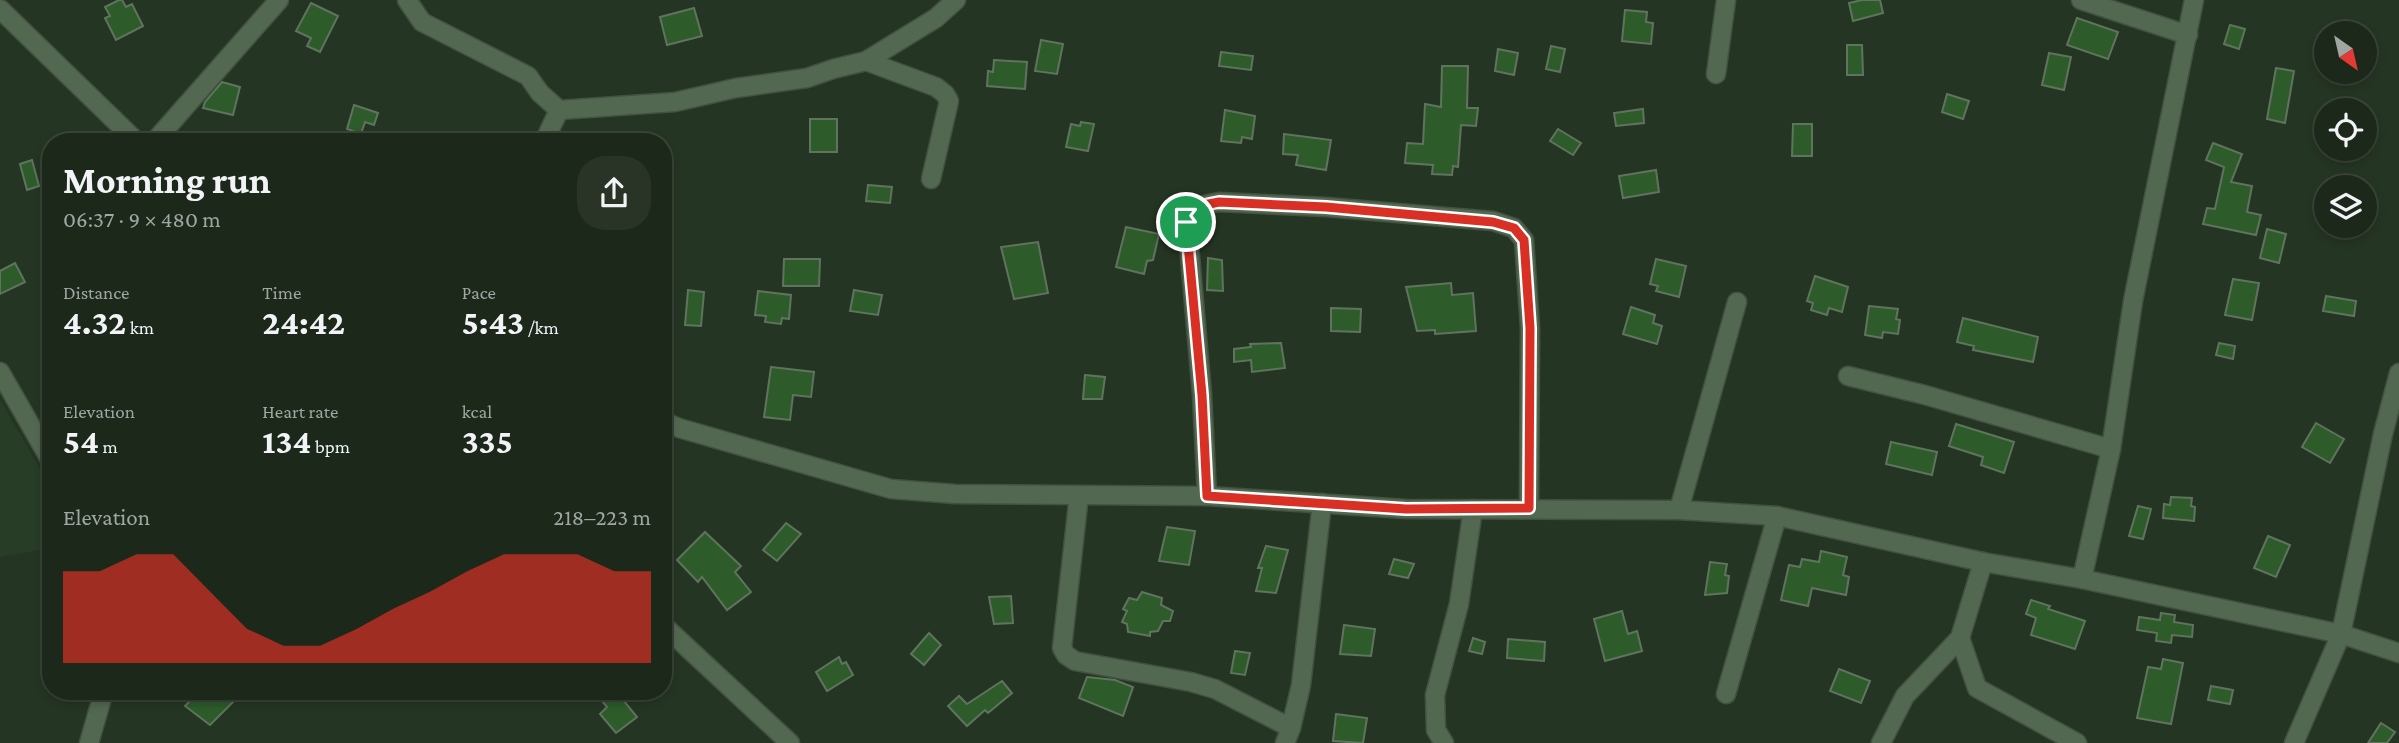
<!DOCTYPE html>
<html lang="en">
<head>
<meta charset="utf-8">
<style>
	body { margin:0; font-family:"Crimson Pro",serif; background:#293427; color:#f1f3f6; height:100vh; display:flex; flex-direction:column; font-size:26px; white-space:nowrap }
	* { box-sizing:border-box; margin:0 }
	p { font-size:23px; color:#a0a6a2 }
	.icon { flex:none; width:38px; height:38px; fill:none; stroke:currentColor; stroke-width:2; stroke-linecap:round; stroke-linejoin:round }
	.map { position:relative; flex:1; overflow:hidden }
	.drawer { position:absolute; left:42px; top:133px; width:630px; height:567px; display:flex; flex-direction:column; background:#1c281a; border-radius:28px; box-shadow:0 4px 10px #0003,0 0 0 2px #3a4439 }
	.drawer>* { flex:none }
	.needle { width:46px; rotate:146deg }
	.fabs { position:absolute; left:2314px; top:21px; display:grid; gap:14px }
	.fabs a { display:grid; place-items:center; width:63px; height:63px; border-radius:50%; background:#1c281a; box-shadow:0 4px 10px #0003,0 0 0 2px #3a4439; font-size:35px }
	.pin { position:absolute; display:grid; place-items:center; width:60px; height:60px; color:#fff; margin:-30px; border:4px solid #fff; border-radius:50%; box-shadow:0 2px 7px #0007 }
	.round { display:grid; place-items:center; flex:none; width:74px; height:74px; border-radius:28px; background:#293427 }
	.head { display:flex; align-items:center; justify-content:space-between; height:119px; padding:0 21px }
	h1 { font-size:38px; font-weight:700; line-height:52px }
	.stats { display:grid; grid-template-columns:repeat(3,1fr); gap:10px; height:119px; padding:7px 21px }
	.stats div { display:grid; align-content:center }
	.stats b { font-size:35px; font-weight:700 }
	.stats small { font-size:19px; font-weight:400 }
	.stats p { font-size:19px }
	.chart { height:196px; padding:14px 21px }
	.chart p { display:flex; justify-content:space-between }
	.chart svg { width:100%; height:126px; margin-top:7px; fill:#d93025; opacity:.7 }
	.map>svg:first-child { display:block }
</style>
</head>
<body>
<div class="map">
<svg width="2399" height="743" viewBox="0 0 2399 743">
	<rect width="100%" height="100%" fill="#253523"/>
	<path fill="#273d26" d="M0,400L51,488V548L0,557Z"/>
	<g fill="#2d5c2a" stroke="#60735f" stroke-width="2">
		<path d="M119,0H122L126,7L132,4L143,26L116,40L105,18L110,16L105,7Z"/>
		<path d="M1862,0H1880L1883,13L1853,21L1849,3Z"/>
		<path d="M311,3L338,16L320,52L307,46L311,38L296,31Z"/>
		<path d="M694,8L702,36L667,45L660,17Z"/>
		<path d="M1625,10L1647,12L1646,22L1653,23L1651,44L1622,41Z"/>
		<path d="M2077,18L2118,32L2108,59L2067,45Z"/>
		<path d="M2230,25L2245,29L2239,49L2224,44Z"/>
		<path d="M1041,40L1063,44L1057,74L1035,71Z"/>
		<path d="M1847,45H1862L1863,75H1847Z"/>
		<path d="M1551,46L1565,49L1560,72L1546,69Z"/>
		<path d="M1498,49L1518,53L1514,75L1495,71Z"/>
		<path d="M1221,52L1253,56L1251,70L1219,66Z"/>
		<path d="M2049,53L2071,57L2064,90L2042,85Z"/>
		<path d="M994,60L1027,62L1025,89L987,86L988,71L993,72Z"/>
		<path d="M1442,66H1468L1467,108H1478L1476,126L1461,125L1458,167L1453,166L1452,175L1432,174L1433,165L1405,163L1407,143L1423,144L1425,104L1441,107Z"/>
		<path d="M2276,68L2294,71L2285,123L2267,119Z"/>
		<path d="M222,82L240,87L233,115L203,108L205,102Z"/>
		<path d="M1947,94L1969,101L1963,119L1942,112Z"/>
		<path d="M354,105L378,113L374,125L365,122L361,134L347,129Z"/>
		<path d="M1643,109L1644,123L1616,126L1614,113Z"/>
		<path d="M1225,110L1255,116L1252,139L1242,137L1241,143L1221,141Z"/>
		<rect x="810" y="119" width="27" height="33"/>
		<path d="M1081,122L1094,124L1088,151L1066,147L1071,124L1080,126Z"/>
		<path d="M1793,124H1812V156H1792Z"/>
		<path d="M1558,129L1581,143L1573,155L1550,141Z"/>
		<path d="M1284,134L1331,140L1326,170L1296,165L1298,155L1283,154Z"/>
		<path d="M2213,143L2242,154L2231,182L2252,186L2247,212L2261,215L2256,235L2203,224L2207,208L2215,209L2224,167L2206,160Z"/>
		<path d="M32,160L39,186L27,190L20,164Z"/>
		<path d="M1656,170L1659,192L1623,198L1619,176Z"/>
		<path d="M868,185L892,187L890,203L866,201Z"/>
		<path d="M1126,227L1159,234L1153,260L1147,261L1144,274L1116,267Z"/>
		<path d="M2267,229L2286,234L2279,263L2260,258Z"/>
		<path d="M1038,242L1048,293L1014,299L1001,247Z"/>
		<path d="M1208,258L1222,260L1223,291L1207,290Z"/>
		<path d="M784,259H820L819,286H783Z"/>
		<path d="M1656,259L1686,266L1679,297L1656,291L1658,286L1650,284Z"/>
		<path d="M15,263L25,282L0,294V271Z"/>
		<path d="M1815,276L1848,287L1842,312L1829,308L1827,315L1811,310L1813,303L1807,301Z"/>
		<path d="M2233,279L2259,283L2252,320L2225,315Z"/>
		<path d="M1451,283L1452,295L1473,293L1476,331L1435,334V330L1417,331L1406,287Z"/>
		<path d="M688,290L704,292L701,326L685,325Z"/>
		<path d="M854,290L882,295L878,315L850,311Z"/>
		<path d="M758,291L791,295L789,319L782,318L781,324L765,322L766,316L755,315Z"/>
		<path d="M2326,296L2356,301L2354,316L2323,311Z"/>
		<path d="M1869,306L1898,309L1896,319L1900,320L1898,334L1883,332L1882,338L1865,335Z"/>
		<path d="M1631,307L1655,315L1653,323L1662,326L1657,344L1623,334Z"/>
		<path d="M1331,308L1361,309L1360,332L1331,331Z"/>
		<path d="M1963,318L2038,337L2033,362L1973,350L1974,346L1957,342Z"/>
		<path d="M1281,343L1285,368L1252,372L1251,360L1234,362V349L1251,347L1250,344Z"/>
		<path d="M2219,343L2235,346L2233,359L2216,355Z"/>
		<path d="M771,367L814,372L811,397L793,395L790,420L764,417Z"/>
		<path d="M1085,375L1105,377L1102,399H1083Z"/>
		<path d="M2316,423L2344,439L2330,463L2302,447Z"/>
		<path d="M1956,424L2014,442L2004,473L1981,465L1983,457L1949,446Z"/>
		<path d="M1891,442L1937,452L1932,475L1886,464Z"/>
		<path d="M2171,497L2192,498L2191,506L2195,507L2194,521L2163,518L2164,504L2170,505Z"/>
		<path d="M2138,506L2151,509L2143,539L2129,536Z"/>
		<path d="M786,523L801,534L777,561L763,550Z"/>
		<path d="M1167,527L1195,531L1189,565L1159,561Z"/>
		<path d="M705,532L741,566L735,572L751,592L727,610L702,577L698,582L677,560Z"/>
		<path d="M2268,536L2290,545L2276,577L2254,568Z"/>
		<path d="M1266,546L1288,550L1276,593L1256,591L1262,568H1258Z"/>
		<path d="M1821,551L1847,557L1843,575L1849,577L1846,595L1812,588L1808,606L1781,600L1789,565L1800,567L1802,559L1819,562Z"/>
		<path d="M1394,559L1414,564L1408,578L1389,574Z"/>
		<path d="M1710,562L1727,564L1725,575L1729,576L1727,593L1705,595Z"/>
		<path d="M1142,592L1162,598L1161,605L1173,611L1170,621H1163L1158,631L1150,632V636L1128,632L1127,624L1122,622L1127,611L1123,609L1129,598L1137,600Z"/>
		<path d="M1011,596L1013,623L994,624L989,597Z"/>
		<path d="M2031,600L2050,606L2048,609L2085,621L2075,649L2031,635L2036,618L2026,614Z"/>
		<path d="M1622,611L1628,634L1637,631L1642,651L1605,661L1594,619Z"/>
		<path d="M2161,613L2175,615L2174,622L2193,625L2192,637L2172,635L2171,643L2156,641L2157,633L2137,630L2139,617L2160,620Z"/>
		<path d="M1344,625L1375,629L1371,656L1340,654Z"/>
		<path d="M929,633L941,645L924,665L911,654Z"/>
		<path d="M1473,638L1485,642L1482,654L1469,651Z"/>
		<path d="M1508,639L1545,642L1544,661L1507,658Z"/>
		<path d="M1235,651L1250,653L1245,675L1231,673Z"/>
		<path d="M839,657L842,664L846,662L853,675L827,691L816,672Z"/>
		<path d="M2163,659L2183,663L2171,724L2137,718L2148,667L2161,669Z"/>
		<path d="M1839,669L1870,681L1861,703L1830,691Z"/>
		<path d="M1087,677L1115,680L1133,687L1123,716L1079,698Z"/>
		<path d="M1002,681L1012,693L988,713L985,710L967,726L948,706L959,696L967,704Z"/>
		<path d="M2211,686L2233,690L2230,704L2208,700Z"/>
		<path d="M200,691H244L210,725L185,706Z"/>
		<path d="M612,691H616L637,717L616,733L600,714L607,707L601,700Z"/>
		<path d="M1336,714L1367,718L1363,743L1333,741Z"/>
		<path d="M2381,723L2395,732L2387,743H2368Z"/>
	</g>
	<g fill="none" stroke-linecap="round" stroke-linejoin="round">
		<g stroke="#425140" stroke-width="21">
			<g id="minor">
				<path d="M407,0L422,22L528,76L540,93L559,110L675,102L736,88L807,78L833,69L866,61L936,18L956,0"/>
				<path d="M2081,0L2188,35"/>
				<path d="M0,9L137,142"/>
				<path d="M866,61L936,87L945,94L949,101L931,179"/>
				<path d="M1716,74L1726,0"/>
				<path d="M154,142L279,0"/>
				<path d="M544,142L559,110"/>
				<path d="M0,372L51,461"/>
				<path d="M1848,376L1925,395L2111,449"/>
				<path d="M663,421L679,428L891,489L955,494L1207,496L1406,509L1679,510L1777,516L1983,562L2082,579L2341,634L2399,653"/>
				<path d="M1079,495L1062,648L1066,655L1075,661L1191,682L1215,689L1291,728"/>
				<path d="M1207,496L1202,395L1187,222L1199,206L1219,202L1326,207L1493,221L1514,228L1524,240L1530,328L1529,508"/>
				<path d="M1679,510L1737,302"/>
				<path d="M2082,579L2111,449L2133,301L2194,0"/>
				<path d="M663,625L790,743"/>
				<path d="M1960,638L1977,688L2077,743"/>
				<path d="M1726,694L1777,516"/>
				<path d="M89,743L104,691"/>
				<path d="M1285,743L1291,728L1301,685L1322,503"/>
				<path d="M1444,743L1436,730L1435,695L1459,604L1473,509"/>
				<path d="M1881,743L1905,696L1960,638L1983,562"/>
				<path d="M2294,743L2341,634L2383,434L2399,373"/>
			</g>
		</g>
		<use href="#minor" stroke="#536851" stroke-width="18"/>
	</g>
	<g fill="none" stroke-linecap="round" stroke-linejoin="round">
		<g stroke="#fff" stroke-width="14">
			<path id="route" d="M1219,202L1326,207L1493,222L1514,228L1524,240L1530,328L1529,508L1406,509L1207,496L1202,395L1186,222L1199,206Z"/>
		</g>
		<use href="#route" stroke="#d93025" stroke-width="9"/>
	</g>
</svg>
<div class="fabs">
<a><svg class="needle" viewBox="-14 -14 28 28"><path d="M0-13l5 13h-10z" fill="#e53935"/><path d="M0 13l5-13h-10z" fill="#a0a6a2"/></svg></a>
<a><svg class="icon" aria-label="locate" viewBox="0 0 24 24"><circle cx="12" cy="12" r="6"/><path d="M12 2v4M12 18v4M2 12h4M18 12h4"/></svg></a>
<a><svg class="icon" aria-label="layers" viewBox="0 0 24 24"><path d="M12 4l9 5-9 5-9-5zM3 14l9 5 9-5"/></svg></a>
</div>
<div class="pin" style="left:1186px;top:222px;background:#1e9e55"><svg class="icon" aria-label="arrive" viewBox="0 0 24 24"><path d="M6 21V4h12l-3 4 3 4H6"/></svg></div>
<section class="drawer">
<div class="head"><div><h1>Morning run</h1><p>06:37 · 9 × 480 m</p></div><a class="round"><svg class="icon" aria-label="share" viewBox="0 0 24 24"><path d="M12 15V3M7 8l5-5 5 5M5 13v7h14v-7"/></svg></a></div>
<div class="stats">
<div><p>Distance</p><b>4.32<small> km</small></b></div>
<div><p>Time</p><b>24:42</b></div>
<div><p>Pace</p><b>5:43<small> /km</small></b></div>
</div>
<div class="stats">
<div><p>Elevation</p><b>54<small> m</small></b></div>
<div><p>Heart rate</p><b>134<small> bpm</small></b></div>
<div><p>kcal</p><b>335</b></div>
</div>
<div class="chart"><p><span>Elevation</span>218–223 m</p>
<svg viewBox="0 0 160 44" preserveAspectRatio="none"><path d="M0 44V12L10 12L20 6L30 6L40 19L50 32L60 38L70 38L80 32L90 25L100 19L110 12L120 6L130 6L140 6L150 12L160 12V44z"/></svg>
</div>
</section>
</div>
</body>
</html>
